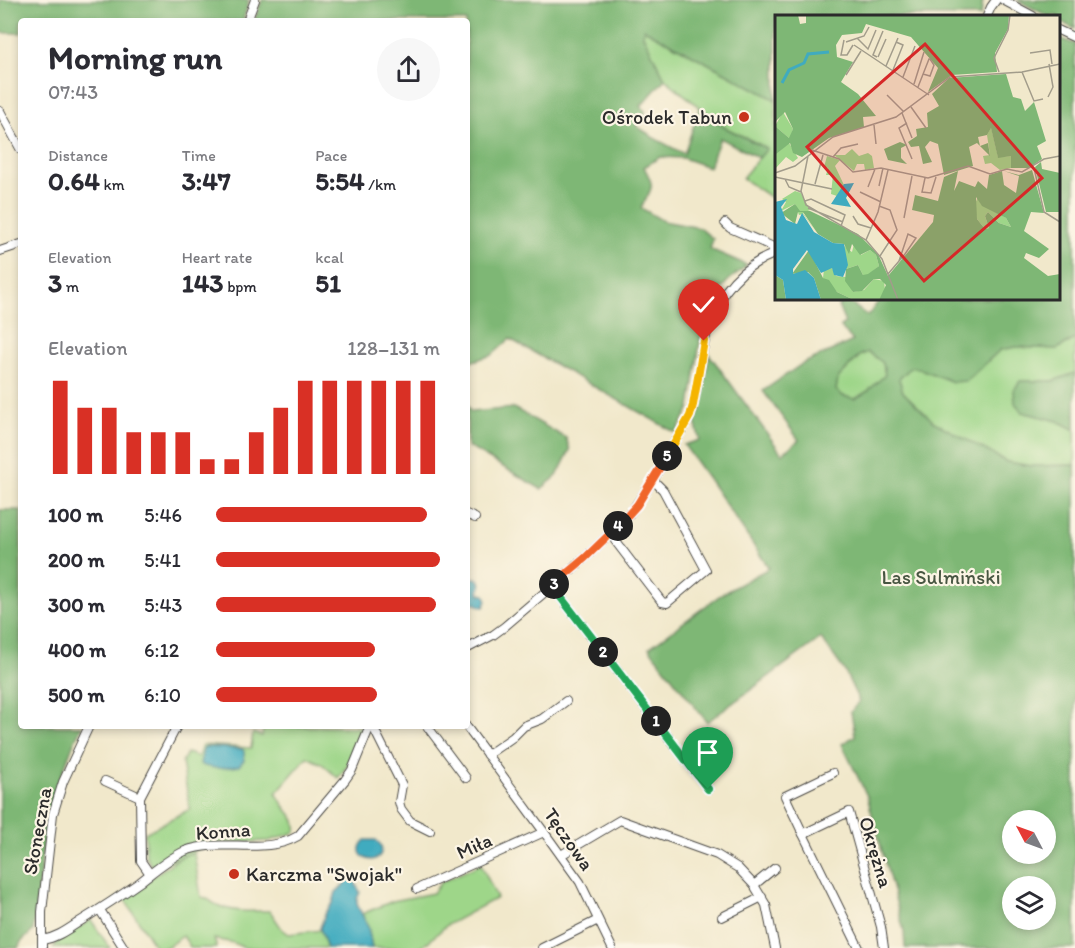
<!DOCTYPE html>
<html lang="en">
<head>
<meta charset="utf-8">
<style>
	body { margin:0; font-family:Itim,sans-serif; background:#f7f7f7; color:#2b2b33; height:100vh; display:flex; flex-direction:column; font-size:22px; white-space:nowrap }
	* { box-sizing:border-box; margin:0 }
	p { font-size:20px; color:#7c7c81 }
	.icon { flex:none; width:33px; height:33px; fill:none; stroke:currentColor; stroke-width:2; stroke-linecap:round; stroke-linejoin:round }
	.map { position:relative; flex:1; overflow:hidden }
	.details { position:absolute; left:18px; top:18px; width:452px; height:711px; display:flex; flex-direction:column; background:#fff; border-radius:6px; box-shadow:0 3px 9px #0003 }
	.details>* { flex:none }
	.needle { width:39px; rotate:311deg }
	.tools { position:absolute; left:1002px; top:810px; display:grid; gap:12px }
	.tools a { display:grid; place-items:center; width:54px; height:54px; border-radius:50%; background:#fff; box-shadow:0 3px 9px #0003; font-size:30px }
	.pin { position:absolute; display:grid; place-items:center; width:51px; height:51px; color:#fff; margin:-62px -26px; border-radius:50% 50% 50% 0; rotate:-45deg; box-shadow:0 0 6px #0007 }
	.pin .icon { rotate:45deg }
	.km { position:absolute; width:30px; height:30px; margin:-15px; border-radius:50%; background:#222; color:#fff; font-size:16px; line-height:30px; text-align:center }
	.round { display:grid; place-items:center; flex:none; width:63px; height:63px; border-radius:32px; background:#f7f7f7 }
	.summary { display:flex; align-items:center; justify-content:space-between; height:102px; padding:0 30px }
	h1 { font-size:33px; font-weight:700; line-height:45px }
	.stats { display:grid; grid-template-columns:repeat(3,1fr); gap:9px; height:102px; padding:6px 30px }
	.stats div { display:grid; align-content:center }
	.stats b { font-size:26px; font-weight:700 }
	.stats small { font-size:16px; font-weight:400 }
	.stats p { font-size:16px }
	.chart { height:168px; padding:12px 30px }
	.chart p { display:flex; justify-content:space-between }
	.chart svg { width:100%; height:108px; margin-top:6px; stroke:#d93025; stroke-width:6 }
	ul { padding:0 30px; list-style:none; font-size:20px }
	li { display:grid; grid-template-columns:96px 72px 1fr; align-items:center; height:45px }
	li i { height:15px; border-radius:8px; background:#d93025 }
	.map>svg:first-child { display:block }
</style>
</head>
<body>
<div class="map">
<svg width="1075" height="948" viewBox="0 0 1075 948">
	<rect width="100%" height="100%" fill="#fcf5e5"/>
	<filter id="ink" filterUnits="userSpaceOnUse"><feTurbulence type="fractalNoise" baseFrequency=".0167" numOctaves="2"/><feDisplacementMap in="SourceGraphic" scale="12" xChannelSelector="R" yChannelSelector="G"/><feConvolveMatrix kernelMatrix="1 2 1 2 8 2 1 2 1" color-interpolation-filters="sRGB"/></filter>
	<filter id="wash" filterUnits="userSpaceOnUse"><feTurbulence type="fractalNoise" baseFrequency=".008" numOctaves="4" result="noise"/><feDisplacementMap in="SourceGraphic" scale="24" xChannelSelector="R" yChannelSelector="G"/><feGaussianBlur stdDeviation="1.35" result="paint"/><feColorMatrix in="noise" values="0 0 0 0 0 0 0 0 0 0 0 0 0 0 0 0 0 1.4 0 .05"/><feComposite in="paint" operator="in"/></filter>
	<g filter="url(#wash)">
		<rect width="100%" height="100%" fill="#f1e8cb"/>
		<g fill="#9ed689" stroke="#64805a" stroke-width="1.5">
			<path d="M644,29L776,100V201L742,178L767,148L724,127L665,79L643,35Z"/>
			<path d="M1075,339V373L1053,381H1021L1022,412L1058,421L1075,430V465L1032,466L1007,462L934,422L903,392L899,379L911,367L923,370L953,382L986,363L999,350L1016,347L1057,349Z"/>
			<path d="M868,352L877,357L883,363L885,375L868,391L855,399L843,396L836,390L838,378L860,356Z"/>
			<path d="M264,726L364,727C357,748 352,761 338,778L322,764L307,757L276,793C279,797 281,802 284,806C291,815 298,820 296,832L269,841L214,843L153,868L146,857L145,833L190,809L182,762L187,753L198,757L202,745L251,748L253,733L262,736Z"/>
			<path d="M194,853L201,897C208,897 211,903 217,905C234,913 253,911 270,911L282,929L289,934L321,930L327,948H244L234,943L214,939L217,948H191L183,936L165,948H156L123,897L184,855Z"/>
			<path d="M481,864L497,898L447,925L421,948H372L368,927L362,914L393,901L433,893L441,882Z"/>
			<path d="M91,920L110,948H53L59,939Z"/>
		</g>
		<g fill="#7eb775" stroke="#547150" stroke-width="1.5" fill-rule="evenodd">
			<path d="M0,0H249L243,21H21V33H0Z"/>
			<path d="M262,0H983L981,16H776V100L644,29L643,35L665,79L641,106L645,111L644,120L636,125C641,131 647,131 652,137L684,154L700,107L724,127L767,149L759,158L720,138L709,167L683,158L660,157L644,167C656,189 652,187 641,208L663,221L700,228L713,239L710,249L747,265L728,281L716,295L706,314L700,342L690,408L676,433L510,339L492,355L467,363L466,21H254Z"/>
			<path d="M1017,0H1075V29L1059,21L1058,16H1048Z"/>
			<path d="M1059,38L1075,44V339L1057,349L1016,347L1000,350L966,381L953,382L923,370L911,367L899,379L903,392L934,422L1007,462L1032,466L1075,465V948H905L904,931L867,796L842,744L855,736L851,712L859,701L844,670L821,638L707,722L649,648L722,594L769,568L707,477L684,445L700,440L695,422L700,410L709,354L782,454L799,440L763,391L802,364L853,341L840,326L845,323L838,306L847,301L868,316L880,299L1058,298ZM868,352L883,363L885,375L868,391L855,399L843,396L836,390L838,378L859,356ZM1012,820H1046V854H1012ZM1012,886H1046V920H1012Z"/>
			<path d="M1075,373V430L1058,421L1022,412L1015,403L1014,390L1020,381H1053Z"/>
			<path d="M467,405L471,412L514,408L566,438L570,450L557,476L541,489L467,446Z"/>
			<path d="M0,510H21V726H82L74,742L47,814L33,931L21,942L18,948H0Z"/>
		</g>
		<g fill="#40abbf" stroke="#366b75" stroke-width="1.5">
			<path d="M470,578H476L480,581L481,586L479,591L480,594L485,595L487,601L484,607H482L467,599V580Z"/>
			<path d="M205,747L242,749L244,751V760L239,766C226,768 211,770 200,764L203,749Z"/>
			<path d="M365,840H376C380,843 383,847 381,853C375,868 349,855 365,840Z"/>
			<path d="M352,875L356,877V884L360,892L357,899V904L368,927L372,948H327L320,928L326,912L333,903L336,892L346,883L348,877Z"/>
		</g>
	</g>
	<g filter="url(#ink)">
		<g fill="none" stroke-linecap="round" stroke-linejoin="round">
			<g stroke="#494743" stroke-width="10">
				<g id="minor">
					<path d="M1003,0L1033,16"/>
					<path d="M987,16L991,7L996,0"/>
					<path d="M247,21L255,0"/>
					<path d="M1058,30L1075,38"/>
					<path d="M0,111L21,150"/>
					<path d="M725,223L730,228L771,246L775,253"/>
					<path d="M0,251L21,244"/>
					<path d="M466,514L475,518"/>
					<path d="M610,534L662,602L667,603L706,570L663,490L653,480"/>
					<path d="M552,586L708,789"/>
					<path d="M466,649L493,635L504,627L585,558L625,519L632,511L653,480L690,416C704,369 698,320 734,281C746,268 760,259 776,253"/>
					<path d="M371,726L373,727L402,785L399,802L401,809L410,821L430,831"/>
					<path d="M427,726L466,778"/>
					<path d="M466,726L544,832L580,882L612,948"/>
					<path d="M487,755L513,737L524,726L542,719L566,701"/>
					<path d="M105,781L140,797"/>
					<path d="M803,834L785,796L833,773"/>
					<path d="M561,855L620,820L717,855L738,868L754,885L766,905L775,948"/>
					<path d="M150,874L141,861L140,797L177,726"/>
					<path d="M754,885L775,868"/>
					<path d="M417,889L544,832"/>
					<path d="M100,910L124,948"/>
					<path d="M722,917L762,897"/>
					<path d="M42,940C56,938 67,930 79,922C100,909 120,896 140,882C154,871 169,858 185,851C221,837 264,856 298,836L345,780L352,770L370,726"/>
					<path d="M42,948V912L53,814L63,782L89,726"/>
					<path d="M542,948L598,920"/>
					<path d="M859,948L803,834L849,812L881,927L884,948"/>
				</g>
			</g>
			<use href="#minor" stroke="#fff" stroke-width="8"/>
		</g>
	</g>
	<g fill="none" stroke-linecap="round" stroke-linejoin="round" filter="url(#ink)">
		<g stroke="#fff" stroke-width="12">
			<path id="split-1" d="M656,721L708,789"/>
		</g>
		<g stroke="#fff" stroke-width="12">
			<path id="split-2" d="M603,652L656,721"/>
		</g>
		<g stroke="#fff" stroke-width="12">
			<path id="split-3" d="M554,584L552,586L603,652"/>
		</g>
		<g stroke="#fff" stroke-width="12">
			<path id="split-4" d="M554,584L585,558L618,526"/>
		</g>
		<g stroke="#fff" stroke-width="12">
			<path id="split-5" d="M618,526L637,505L667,456"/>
		</g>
		<g stroke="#fff" stroke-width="12">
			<path id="split-6" d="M667,456L690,416L693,405L698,377"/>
		</g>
		<g stroke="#fff" stroke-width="12">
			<path id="split-7" d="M698,377L704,341"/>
		</g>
		<use href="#split-1" stroke="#22a559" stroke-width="8"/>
		<use href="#split-2" stroke="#22a559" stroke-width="8"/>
		<use href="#split-3" stroke="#22a559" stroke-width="8"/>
		<use href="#split-4" stroke="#f0652b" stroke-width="8"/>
		<use href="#split-5" stroke="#f0652b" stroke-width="8"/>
		<use href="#split-6" stroke="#f5b400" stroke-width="8"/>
		<use href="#split-7" stroke="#f5b400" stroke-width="8"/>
	</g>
	<g fill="#c8321e" stroke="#fcf5e5" stroke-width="2">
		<circle cx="744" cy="117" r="6"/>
		<circle cx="234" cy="874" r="6"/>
	</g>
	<g text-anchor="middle" stroke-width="4.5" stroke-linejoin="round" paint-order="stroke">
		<g font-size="20" fill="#2b2b2b" stroke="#fcf5e5" text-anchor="end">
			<text x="732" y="124">Ośrodek Tabun</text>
			<text x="246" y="881" text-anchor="start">Karczma "Swojak"</text>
		</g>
		<g font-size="20" fill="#485642" stroke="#fcf5e5">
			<text x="941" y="584">Las Sulmiński</text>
		</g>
		<g font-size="20" fill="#2b2b2b" stroke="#fcf5e5">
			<text transform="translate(37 831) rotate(-80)" y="7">Słoneczna</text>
			<text transform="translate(223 831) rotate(-4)" y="7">Konna</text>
			<text transform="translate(569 839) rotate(55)" y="7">Tęczowa</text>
			<text transform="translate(474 846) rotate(-24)" y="7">Miła</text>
			<text transform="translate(876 852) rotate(73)" y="7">Okrężna</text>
		</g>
	</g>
	<g transform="translate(775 15)">
		<rect width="285" height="285" fill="#f1e8cb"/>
		<path d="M8,97L18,114L15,124L0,111ZM216,112L223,142L236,141V153L225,155L216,148L210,149L208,141L215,140L212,120ZM14,128L23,143L18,147L11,142L0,154V140ZM77,134L84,141L93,138L97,141L99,153L90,155L89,149H82L79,156L59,140H70ZM52,141L65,145L60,151L69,170L62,181L56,179L58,160H51L53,153L49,152ZM20,176L26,178L35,195L28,198L43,219L28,199L24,200L20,189L6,196L11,187L7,184ZM203,182L206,189L231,203L236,212L224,208L213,197L210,201L214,213L210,214L202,204L199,191ZM79,229L86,240L95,235L101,240L104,251L93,260H88L83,250L71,254L68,234L69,231L77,237ZM57,253L61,261L71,262L78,277L89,275L99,264L109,266L110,275L104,285H79L62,277L48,263L49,254Z" fill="#9ed689"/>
		<path d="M0,0H23L25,9L31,8V0H234L233,14L220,38L222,57L177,60L153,77L163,53L136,22L91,9L87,18L67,20L61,30L62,42L78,47L66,67L83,79L101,101L88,102L89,112L54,123L27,142L18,138L15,128L0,140V111L14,123L18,114L10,97L0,107ZM231,59L238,82L246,84L250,96L259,87L271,126L262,131L267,144L254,153H236V141L223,143L216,113L212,120L203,122L205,131L213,128L215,141L202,128L194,132L198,151L169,160L163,129L155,126L150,132L157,147L148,149L144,131L136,132L133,127L142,121L141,114L153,112L152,98L164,91L157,79L174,63ZM125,127L132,130L126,133V143L132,149L113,145L109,134ZM266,147L267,154L285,158V197H271L260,152ZM257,155L269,198L256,197L249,216L274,234L264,243L251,238L249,243L273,261L285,259V285H104L111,270L105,264H99L87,276L78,277L70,266L71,254L83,250L88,260L93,259L104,251L101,240L95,235L85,240L77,229L74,239L69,229L58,228L43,219L28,197H23L20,209L6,198L20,189L25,196H35L83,219L103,239L113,261L158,207L159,200L137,195L140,180L163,186L169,162L183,156L179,176L184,166L200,172L203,166L212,174L214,160L227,156L229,170L241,178L244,161L229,156L244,160ZM201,182L207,191L231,203L236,212L224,208L213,197L210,201L214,213L210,214L202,204ZM34,235L48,263L54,265L62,277L79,285H46L39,263L33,257L17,259ZM0,260L8,265L11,285H0Z" fill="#7eb775" fill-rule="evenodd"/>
		<path d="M79,168L71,183L76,192L56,189L69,169ZM12,184L6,192L11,205L22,209L27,198L39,217L58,228L69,229L73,250L68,262L59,260L57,253L46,258L32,235L18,254V259L30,255L39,263L46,285H11L8,265L0,260V187Z" fill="#40abbf"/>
		<path fill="none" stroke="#40abbf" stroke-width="3" d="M7,68L14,55L29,48L33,39L54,37"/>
		<path fill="none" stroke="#a29c8b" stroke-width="1.5" d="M82,23L93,34L101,15M69,25L66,40H72L78,30M71,27L89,21L94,12M79,30L154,80M255,38L275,35L277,49M102,42L98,40L108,16M103,42L111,24M111,51L123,23M118,55L128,30L121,27M224,57L219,43L233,15L235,0M247,57L259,86L268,84M71,60L86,36M128,62L140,31M139,69L149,37M143,72L154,44H155L159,50L155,61L148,59M112,80L129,97M273,82L278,72L274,49M136,92L151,113M127,98L137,123M132,108L124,113L137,144M99,110L101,129M37,135L64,144L78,157L106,153L153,163L193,151L215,159L232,154L247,157L269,144L285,141M33,141L26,176L31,190L91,225L107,244L123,285M58,142L66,133L83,129M259,153L269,197L285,207M0,158L20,151L58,122L121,102L175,62L247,57L285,49M0,162L57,174M150,163L147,177L156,178L161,162M10,164L14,172L26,177M40,169L48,140M104,171L108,153M93,172L100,154M85,177L106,187M30,186L36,184L70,200L66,211M104,191L115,195L122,215L105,241M33,193L68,207M78,201L83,209L96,213M129,203L137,161M91,225L103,197L113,155M113,259L130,239L141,223L133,219L124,246"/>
		<path fill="#d62828" fill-opacity="0.15" stroke="#d62828" stroke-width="3" d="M150,29L267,163L149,266L32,132Z"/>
		<rect width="285" height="285" fill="none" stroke="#2b2b2b" stroke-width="3"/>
	</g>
</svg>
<div class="tools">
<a><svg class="needle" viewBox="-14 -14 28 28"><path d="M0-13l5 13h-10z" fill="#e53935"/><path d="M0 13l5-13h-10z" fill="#7c7c81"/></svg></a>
<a><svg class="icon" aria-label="layers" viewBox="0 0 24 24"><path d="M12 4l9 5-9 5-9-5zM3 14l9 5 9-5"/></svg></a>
</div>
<div class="pin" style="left:708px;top:789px;background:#1e9e55"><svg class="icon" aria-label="arrive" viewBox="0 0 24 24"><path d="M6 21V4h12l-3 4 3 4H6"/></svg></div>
<div class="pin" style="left:704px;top:341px;background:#d93025"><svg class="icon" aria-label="check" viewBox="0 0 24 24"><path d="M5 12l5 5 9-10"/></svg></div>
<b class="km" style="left:656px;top:721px">1</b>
<b class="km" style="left:603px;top:652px">2</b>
<b class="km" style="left:554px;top:584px">3</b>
<b class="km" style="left:618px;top:526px">4</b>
<b class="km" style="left:667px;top:456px">5</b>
<section class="details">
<div class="summary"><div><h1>Morning run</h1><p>07:43</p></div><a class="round"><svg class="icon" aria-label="share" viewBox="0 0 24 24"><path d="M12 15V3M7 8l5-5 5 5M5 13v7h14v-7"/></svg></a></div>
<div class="stats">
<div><p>Distance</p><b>0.64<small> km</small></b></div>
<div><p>Time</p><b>3:47</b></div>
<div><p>Pace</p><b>5:54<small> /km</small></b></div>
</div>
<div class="stats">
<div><p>Elevation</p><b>3<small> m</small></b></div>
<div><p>Heart rate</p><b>143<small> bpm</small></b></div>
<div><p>kcal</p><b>51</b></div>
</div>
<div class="chart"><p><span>Elevation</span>128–131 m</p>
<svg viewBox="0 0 160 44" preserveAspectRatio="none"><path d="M5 44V6M15 44V17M25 44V17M35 44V27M45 44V27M55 44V27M65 44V38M75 44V38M85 44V27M95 44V17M105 44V6M115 44V6M125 44V6M135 44V6M145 44V6M155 44V6"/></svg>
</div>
<ul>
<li><b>100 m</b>5:46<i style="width:94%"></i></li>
<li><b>200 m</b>5:41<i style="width:100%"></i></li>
<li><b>300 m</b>5:43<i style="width:98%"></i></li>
<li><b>400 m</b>6:12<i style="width:71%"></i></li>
<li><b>500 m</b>6:10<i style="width:72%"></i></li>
</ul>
</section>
</div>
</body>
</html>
